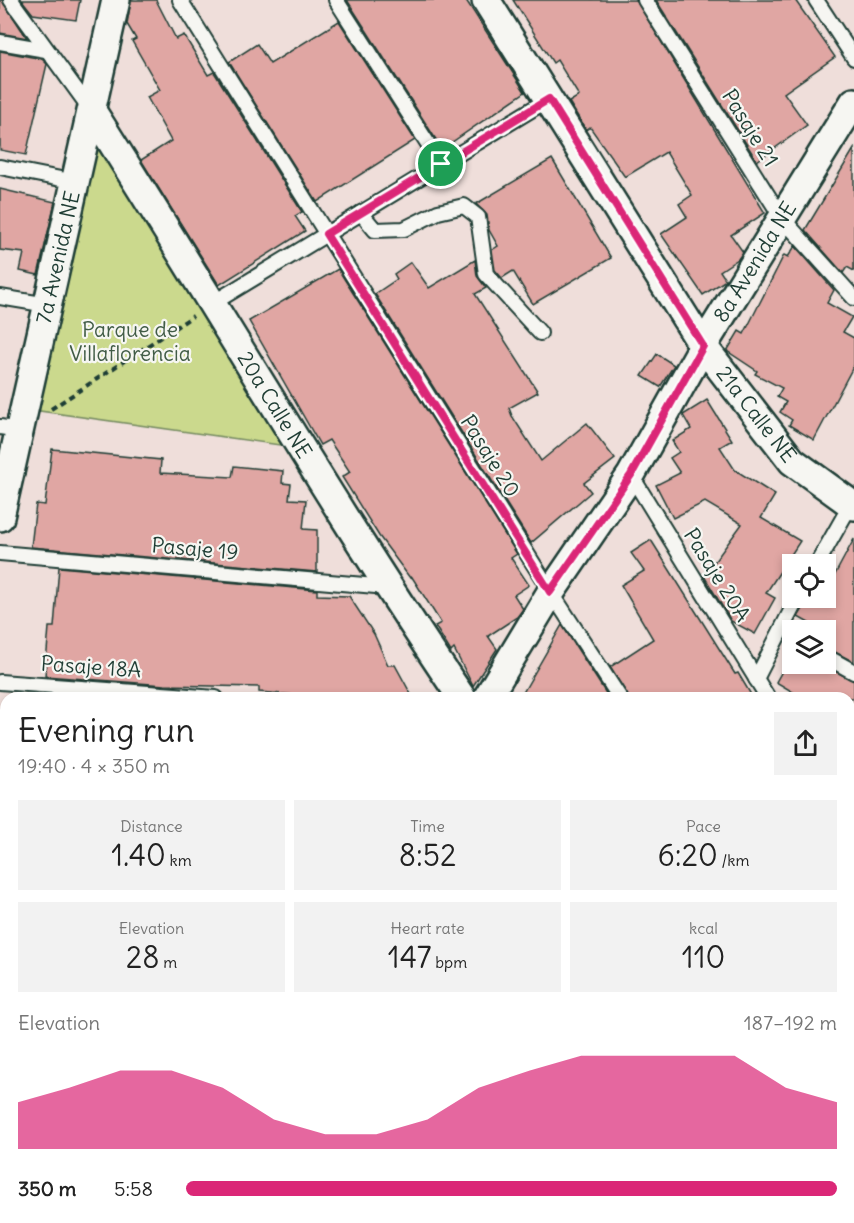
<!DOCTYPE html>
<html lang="en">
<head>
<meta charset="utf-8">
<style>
	body { margin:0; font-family:Delius,sans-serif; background:#f2f2f2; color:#222; height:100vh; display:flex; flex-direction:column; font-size:22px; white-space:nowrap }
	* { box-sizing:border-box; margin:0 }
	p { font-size:20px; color:#767676 }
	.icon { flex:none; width:33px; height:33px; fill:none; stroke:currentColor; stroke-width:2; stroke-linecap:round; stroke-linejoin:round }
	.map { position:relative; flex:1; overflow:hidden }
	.side { position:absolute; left:0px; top:692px; width:855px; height:532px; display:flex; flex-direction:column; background:#fff; border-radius:18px 18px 0 0; box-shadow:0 3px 9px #0003 }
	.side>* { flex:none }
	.controls { position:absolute; left:782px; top:554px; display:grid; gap:12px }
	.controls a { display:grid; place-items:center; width:54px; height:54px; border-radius:0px; background:#fff; box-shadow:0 3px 9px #0003; font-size:30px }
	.pin { position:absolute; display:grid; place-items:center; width:51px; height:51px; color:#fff; margin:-26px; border:3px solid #fff; border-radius:50%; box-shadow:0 2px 6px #0007 }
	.round { display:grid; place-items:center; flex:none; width:63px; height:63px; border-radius:0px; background:#f2f2f2 }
	.overview { display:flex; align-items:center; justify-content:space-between; height:102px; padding:0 18px }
	h1 { font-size:33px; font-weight:600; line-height:45px }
	.figures { display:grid; grid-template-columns:repeat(3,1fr); gap:9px; height:102px; padding:6px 18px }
	.figures div { display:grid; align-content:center; border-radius:0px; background:#f2f2f2; text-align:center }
	.figures b { font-size:30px; font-weight:600 }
	.figures small { font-size:16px; font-weight:400 }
	.figures p { font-size:16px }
	.chart { height:168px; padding:12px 18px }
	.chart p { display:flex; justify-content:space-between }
	.chart svg { width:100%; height:108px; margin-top:6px; fill:#db2777; opacity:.7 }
	ul { padding:0 18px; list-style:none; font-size:20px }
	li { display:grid; grid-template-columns:96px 72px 1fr; align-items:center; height:45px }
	li i { height:15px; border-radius:8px; background:#db2777 }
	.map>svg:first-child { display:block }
</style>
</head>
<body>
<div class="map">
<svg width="854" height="1223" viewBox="0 0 854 1223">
	<rect width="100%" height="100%" fill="#efdeda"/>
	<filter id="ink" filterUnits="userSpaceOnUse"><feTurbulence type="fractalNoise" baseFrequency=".0167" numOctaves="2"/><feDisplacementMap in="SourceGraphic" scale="12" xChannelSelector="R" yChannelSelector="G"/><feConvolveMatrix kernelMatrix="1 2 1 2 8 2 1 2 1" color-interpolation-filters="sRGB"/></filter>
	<g filter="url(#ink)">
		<path fill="#cbd98d" stroke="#758b60" stroke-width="1.5" d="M94,137L294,447L33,410Z"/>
		<g fill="#e0a6a3" stroke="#1f3d34" stroke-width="1.5">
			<path d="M0,0H2L27,38L0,33Z"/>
			<path d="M22,0H80L76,20L33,14Z"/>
			<path d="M131,0H156L176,39L184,35L208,75L214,72L302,212L295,216L305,231L219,285L141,160L171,141L147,97L160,90L132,41L136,39L127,24Z"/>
			<path d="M347,0H466L525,92L442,149Z"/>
			<path d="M513,0H636L765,213L731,235L743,252L738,259L720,271L726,280L703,295L661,234L687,217L679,204L692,195L666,152L625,177L590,127L586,130L569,102L579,96L557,60L553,63Z"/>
			<path d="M656,0H795L835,57L784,93L807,125L757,161Z"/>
			<path d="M339,21L415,140L317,202L229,62L257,44L270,64Z"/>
			<path d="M0,51L42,59L47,64L26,155L0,150Z"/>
			<path d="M854,149V271L847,267L843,273L805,230Z"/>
			<path d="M552,159L611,258L533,304L513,271L502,278L495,270L492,250L498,246L489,230L487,215L476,204Z"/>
			<path d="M0,189L55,202L38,275L20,271L24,253L0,250Z"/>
			<path d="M795,246L834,290L827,303L852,317L843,332L854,338V365L814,440L789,425L792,420L780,412L786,402L777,397L782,388L755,374L757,371L727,351L739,331L744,334L784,255L788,257Z"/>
			<path d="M475,260L477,276L486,288L475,294L538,392L509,408L512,416L541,461L587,423L615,459L584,483L591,492L531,543L375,294L397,279L394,274L411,262L429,288Z"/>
			<path d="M338,269L517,554L511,558L529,585L514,595L523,609L517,617L488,636L497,649L473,686L454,649L451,652L435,626L441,623L412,577L410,578L379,536L342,477L350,472L329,440L320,445L249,321Z"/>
			<path d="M657,354L674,365L660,387L642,376Z"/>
			<path d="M707,400L732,440L720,447L735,470L775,495L761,518L800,541L766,593L775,598L755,634L731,621L704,576L742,524L705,502L673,518L656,485L680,473L670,458L679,452L672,441L691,429L683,415Z"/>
			<path d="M52,449L161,460L160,473L232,477L234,466L283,471L282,483L291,484L289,499L306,500L303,529L317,530V572L31,547L36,504L45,505Z"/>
			<path d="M854,539V662L825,647V630H805L809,623L798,617L810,597H825V578L831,582Z"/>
			<path d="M651,540L735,674L738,673L753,698H629L610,667L653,639L621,585L644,571L631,553Z"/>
			<path d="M59,567L317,590V595L349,596L374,634L388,665H395L413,698L308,696L259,692V687L165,685L45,676L49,627H54Z"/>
			<path d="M562,625L609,698H520Z"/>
			<path d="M792,653V663H820L854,681V698H803L776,682Z"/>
		</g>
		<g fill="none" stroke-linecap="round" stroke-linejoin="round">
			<g stroke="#1f3d34" stroke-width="18">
				<g id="service">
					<path d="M11,0L91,110"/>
					<path d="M180,0L551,592L620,698"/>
					<path d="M336,0L441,164"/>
					<path d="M645,0L782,218L854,298"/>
					<path d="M816,0L854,58"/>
					<path d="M0,42L46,50"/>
					<path d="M0,167L76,182"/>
					<path d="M361,213L375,230L404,229L438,212L464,206L478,217L486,274L540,333"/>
					<path d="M0,297L48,305"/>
					<path d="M213,303L549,99"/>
					<path d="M0,427L20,430"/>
					<path d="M631,475L768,698"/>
					<path d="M0,553L387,587"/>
					<path d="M817,564L851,504"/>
					<path d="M825,656L854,672"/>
					<path d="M756,679L798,597"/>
					<path d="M0,682L216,698"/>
					<path d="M0,806H6"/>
					<path d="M849,809L854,812"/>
					<path d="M849,949L854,952"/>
					<path d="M0,1099H6"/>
					<path d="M0,1173L6,1174"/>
					<path d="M849,1173H854"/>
					<path d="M572,1218L629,1223"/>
				</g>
			</g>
			<g stroke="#1f3d34" stroke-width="32">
				<g id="minor">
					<path id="s1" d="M486,0L703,346L792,461L854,506"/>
					<path id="s2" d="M92,111C216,306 332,506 462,698"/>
					<path id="s3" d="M0,517L116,0"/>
					<path id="s4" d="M487,698L551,592L631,475L703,346L854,102"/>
					<path d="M0,950H6"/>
					<path d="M849,1114L854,1117"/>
					<path d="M395,1223L396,1218"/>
				</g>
			</g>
			<path stroke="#1f3d34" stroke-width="4" stroke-dasharray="6 4.5" stroke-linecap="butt" d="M51,409L193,316"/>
			<use href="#service" stroke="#f6f6f2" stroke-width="14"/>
			<use href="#minor" stroke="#f6f6f2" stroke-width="27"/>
		</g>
	</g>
	<g fill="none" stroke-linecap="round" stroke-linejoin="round" filter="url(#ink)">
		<g stroke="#fff" stroke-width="12">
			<path id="route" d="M549,99L703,346L631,475L550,592L326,234Z"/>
		</g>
		<use href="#route" stroke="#db2777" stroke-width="8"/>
	</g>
	<g text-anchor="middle" stroke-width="4.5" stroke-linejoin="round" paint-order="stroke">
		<g font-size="21" fill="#1f3d34" stroke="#f6f6f2">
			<text transform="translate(750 128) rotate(58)" y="7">Pasaje 21</text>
			<text dy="7" stroke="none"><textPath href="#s3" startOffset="266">7a Avenida NE</textPath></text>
			<text dy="7" stroke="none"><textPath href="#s4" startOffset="512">8a Avenida NE</textPath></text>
			<text dy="7" stroke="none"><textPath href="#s2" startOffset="346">20a Calle NE</textPath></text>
			<text dy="7" stroke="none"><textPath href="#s1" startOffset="495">21a Calle NE</textPath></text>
			<text transform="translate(490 456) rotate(58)" y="7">Pasaje 20</text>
			<text transform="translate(195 549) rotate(5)" y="7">Pasaje 19</text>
			<text transform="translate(717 575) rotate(58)" y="7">Pasaje 20A</text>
			<text transform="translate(91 667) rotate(4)" y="7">Pasaje 18A</text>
		</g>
		<g font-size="21" fill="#415c46" stroke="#f6f6f2">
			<text x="130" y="337">Parque de<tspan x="130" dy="24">Villaflorencia</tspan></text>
		</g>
	</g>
</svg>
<div class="controls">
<a><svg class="icon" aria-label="locate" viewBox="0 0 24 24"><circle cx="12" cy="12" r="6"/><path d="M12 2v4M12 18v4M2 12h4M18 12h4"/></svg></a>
<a><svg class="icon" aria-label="layers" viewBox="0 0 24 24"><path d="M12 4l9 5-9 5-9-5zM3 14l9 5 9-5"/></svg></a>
</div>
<div class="pin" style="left:441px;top:164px;background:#1e9e55"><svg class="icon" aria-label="arrive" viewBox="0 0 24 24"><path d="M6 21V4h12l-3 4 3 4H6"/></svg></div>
<section class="side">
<div class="overview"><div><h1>Evening run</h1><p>19:40 · 4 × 350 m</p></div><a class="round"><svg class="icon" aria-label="share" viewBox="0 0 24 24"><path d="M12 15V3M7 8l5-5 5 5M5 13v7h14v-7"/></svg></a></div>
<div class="figures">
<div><p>Distance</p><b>1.40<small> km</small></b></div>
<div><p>Time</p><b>8:52</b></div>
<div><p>Pace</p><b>6:20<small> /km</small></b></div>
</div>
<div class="figures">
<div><p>Elevation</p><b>28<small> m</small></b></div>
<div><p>Heart rate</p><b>147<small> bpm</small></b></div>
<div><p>kcal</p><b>110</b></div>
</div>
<div class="chart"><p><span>Elevation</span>187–192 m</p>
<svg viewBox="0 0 160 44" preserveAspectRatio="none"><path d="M0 44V25L10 19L20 12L30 12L40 19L50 32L60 38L70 38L80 32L90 19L100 12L110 6L120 6L130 6L140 6L150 19L160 25V44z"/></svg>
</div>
<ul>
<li><b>350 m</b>5:58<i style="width:100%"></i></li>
</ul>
</section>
</div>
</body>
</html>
